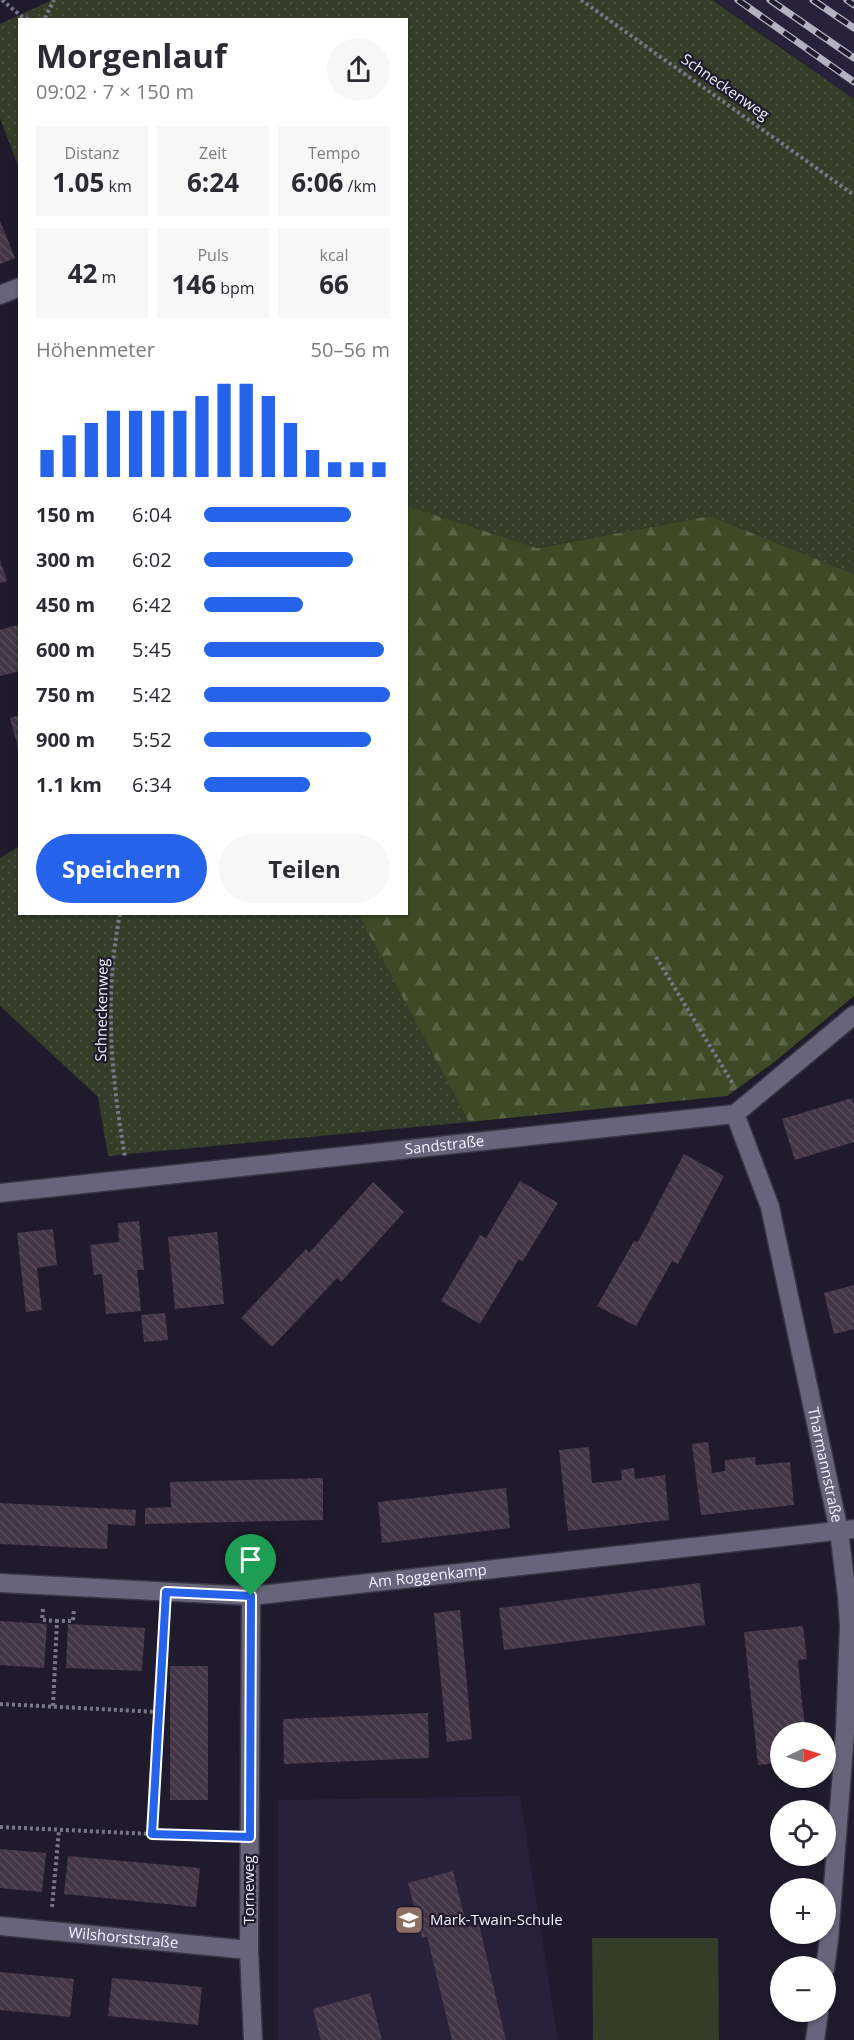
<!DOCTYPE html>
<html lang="de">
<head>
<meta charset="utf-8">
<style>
	body { margin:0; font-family:"Open Sans",sans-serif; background:#f7f7f7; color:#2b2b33; height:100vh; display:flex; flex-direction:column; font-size:22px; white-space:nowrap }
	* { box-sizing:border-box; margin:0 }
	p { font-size:20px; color:#7c7c81 }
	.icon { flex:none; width:33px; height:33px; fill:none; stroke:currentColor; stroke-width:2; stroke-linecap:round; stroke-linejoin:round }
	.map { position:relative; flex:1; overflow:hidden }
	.side { position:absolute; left:18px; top:18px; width:390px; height:897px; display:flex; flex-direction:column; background:#fff; border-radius:0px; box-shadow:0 2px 4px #0004 }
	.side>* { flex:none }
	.needle { width:39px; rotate:86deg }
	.fabs { position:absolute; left:770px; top:1722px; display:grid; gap:12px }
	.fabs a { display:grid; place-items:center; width:66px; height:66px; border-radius:50%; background:#fff; box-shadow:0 2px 4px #0004; font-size:30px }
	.pin { position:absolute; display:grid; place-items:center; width:51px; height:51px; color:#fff; margin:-62px -26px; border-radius:50% 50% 50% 0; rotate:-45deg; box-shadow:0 0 6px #0007 }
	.pin .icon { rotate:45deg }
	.round { display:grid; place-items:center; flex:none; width:63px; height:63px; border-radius:32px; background:#f7f7f7 }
	.overview { display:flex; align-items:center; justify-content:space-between; height:102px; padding:0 18px }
	h1 { font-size:33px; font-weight:700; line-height:45px }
	.stats { display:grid; grid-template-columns:repeat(3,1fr); gap:9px; height:102px; padding:6px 18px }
	.stats div { display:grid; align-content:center; border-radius:0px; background:#f7f7f7; text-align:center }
	.stats b { font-size:26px; font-weight:700 }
	.stats small { font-size:16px; font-weight:400 }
	.stats p { font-size:16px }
	.chart { height:168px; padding:12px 18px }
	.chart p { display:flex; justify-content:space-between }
	.chart svg { width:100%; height:108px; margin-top:6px; stroke:#2563eb; stroke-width:6 }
	.action { display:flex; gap:12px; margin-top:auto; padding:12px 18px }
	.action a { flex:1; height:69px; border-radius:36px; background:#2563eb; color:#fff; font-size:24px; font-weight:700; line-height:69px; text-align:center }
	.action a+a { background:#f7f7f7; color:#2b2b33 }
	ul { padding:0 18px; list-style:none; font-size:20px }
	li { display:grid; grid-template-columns:96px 72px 1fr; align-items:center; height:45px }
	li i { height:15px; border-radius:8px; background:#2563eb }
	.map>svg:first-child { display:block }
</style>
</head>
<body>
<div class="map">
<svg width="854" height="2040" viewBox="0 0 854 2040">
	<defs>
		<pattern id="grass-dots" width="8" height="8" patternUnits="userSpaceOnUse" patternTransform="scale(1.5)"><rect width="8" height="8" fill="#353c28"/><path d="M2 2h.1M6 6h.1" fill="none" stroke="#494f3e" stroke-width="1.8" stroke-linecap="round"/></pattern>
		<pattern id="forest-firs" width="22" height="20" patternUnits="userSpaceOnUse" patternTransform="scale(1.5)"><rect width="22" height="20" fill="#3e4926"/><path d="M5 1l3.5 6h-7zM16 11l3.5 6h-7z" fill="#5a6447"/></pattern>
		<pattern id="building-back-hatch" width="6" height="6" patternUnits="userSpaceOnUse" patternTransform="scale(1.5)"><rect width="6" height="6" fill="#443647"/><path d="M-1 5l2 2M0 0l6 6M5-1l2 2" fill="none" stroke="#564a59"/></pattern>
	</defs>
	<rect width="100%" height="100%" fill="#1f1b2d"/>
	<g fill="#272139">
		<path d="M712,0H854V100L769,38Z"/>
		<path d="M520,1796L558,2040H278V1800Z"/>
	</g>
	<g fill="url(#grass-dots)">
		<path d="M52,0H712L854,99V574L710,516L536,548L407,506L406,20H20L19,168L0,118V24Z"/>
		<path d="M19,846L20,914H358L469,1122L108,1156L98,1097L0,1006V858Z"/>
	</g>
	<path fill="url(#forest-firs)" d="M407,506L537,548L710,516L854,574V996L773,1063L727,1096L469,1122L358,914H406Z"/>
	<path fill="#353c28" d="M592,1938H718L719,2040H593Z"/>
	<g fill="url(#building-back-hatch)">
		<path d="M0,221L15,258L0,264Z"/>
		<path d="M0,560L7,581L0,583Z"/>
		<path d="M17,625L20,634V671L0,676V630Z"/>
		<path d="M20,715V752H19L10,718Z"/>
		<path d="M852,1098L854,1105V1142L795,1160L782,1119Z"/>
		<path d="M684,1154L724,1176L678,1264L672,1261L636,1326L597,1306L634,1241L638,1242Z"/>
		<path d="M520,1181L558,1203L523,1261L519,1259L480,1324L441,1301L480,1235L486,1238Z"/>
		<path d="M373,1182L404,1212L341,1282L337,1278L272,1347L241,1318L306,1249L309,1253Z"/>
		<path d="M139,1221L144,1270H137L141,1311L106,1314L102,1274L94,1275L90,1245L119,1242L118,1223Z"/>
		<path d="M53,1229L57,1265L37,1268L42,1310L26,1312L17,1233Z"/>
		<path d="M217,1232L224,1304L175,1309L168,1237Z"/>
		<path d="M854,1285V1329L834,1334L824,1293Z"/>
		<path d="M165,1313L168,1340L144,1342L141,1315Z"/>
		<path d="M708,1442L712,1473L725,1471V1460L755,1457L756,1465L790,1462L794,1505L701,1515L692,1444Z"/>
		<path d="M589,1447L592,1483L622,1480L621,1470L634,1468L635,1479L665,1475L669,1520L568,1531L559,1450Z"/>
		<path d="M323,1478V1520L145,1524V1508L171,1507L170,1482Z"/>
		<path d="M506,1488L510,1528L382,1543L378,1502Z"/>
		<path d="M0,1503L136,1510L135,1526L108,1524L107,1549L0,1544Z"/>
		<path d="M700,1583L705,1625L504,1650L499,1608Z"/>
		<path d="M460,1610L472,1739L447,1742L434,1613Z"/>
		<path d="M0,1621L47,1624L44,1668L0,1665Z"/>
		<path d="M68,1624L145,1628L142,1671L66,1668Z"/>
		<path d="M803,1626L807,1659L798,1660L801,1693L805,1727H814V1732H780V1763L758,1765L744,1632Z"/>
		<rect x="170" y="1666" width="38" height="134"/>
		<path d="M428,1713L429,1758L284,1764L283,1719Z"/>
		<path d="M0,1849L46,1853L42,1892L0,1888Z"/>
		<path d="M68,1856L200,1868L196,1907L64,1894Z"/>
		<path d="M453,1871L467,1927L479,1924L506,2040H452L427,1936L422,1938L408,1883Z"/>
		<path d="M0,1972L74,1979L70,2017L0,2010Z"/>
		<path d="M112,1978L202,1987L198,2025L108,2016Z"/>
		<path d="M370,1993L382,2040H321L313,2009Z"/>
	</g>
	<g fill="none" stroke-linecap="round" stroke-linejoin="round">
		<g stroke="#383544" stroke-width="21">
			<g id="minor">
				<path d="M0,295L20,287"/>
				<path id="s1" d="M735,1114L770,1207L839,1531L847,1596L849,1626L845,1732L829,1939L825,1969"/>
				<path id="s2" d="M0,1193L735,1114L854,1015"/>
				<path id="s3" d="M0,1583L251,1596L854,1529"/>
				<path d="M251,1596L249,1950L253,2040"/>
				<path id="s4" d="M0,1926L249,1950"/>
				<path d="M815,2040L819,2012"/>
			</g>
		</g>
		<g stroke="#797686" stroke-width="4" stroke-dasharray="3 3" stroke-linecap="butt">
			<path d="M2,0L21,16L30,20"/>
			<path d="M581,0L854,195"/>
			<path d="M45,18L54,0"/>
			<path d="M39,20L45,18"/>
			<path d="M120,914C104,996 111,1076 125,1157"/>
			<path d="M656,957L733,1084"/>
			<path d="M43,1609L42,1620L57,1621"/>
			<path d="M0,1704L159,1712L165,1614"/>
			<path d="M53,1706L57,1621H73L74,1609"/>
			<path d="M159,1712L152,1834L227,1837"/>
			<path d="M0,1827L152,1834"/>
			<path d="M52,1907L59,1830"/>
		</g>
		<use href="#minor" stroke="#68647a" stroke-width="18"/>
		<g stroke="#b4b1c0" stroke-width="7">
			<g id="rail">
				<path d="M738,0L854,82"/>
				<path d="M770,0L854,58"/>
				<path d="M813,0L854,28"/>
				<path d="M847,0L854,5"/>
			</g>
		</g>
		<use href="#rail" stroke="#1f1b2d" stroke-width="4.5" stroke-dasharray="14" stroke-linecap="butt"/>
	</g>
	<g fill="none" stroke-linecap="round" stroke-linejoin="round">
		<g stroke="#fff" stroke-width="12">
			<path id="route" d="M166,1592L251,1596L250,1837L152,1834Z"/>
		</g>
		<use href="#route" stroke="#2563eb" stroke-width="8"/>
	</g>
	<defs>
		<g id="school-square" transform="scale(1.5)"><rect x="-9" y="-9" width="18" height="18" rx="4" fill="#8d6e63" stroke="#1f1b2d"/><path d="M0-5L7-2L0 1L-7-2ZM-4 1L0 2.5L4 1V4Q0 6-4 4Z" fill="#fff"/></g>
	</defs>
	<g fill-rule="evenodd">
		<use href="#school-square" x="409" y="1920"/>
	</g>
	<g text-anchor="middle" stroke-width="4.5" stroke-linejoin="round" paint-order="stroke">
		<g font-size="15" fill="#f3f1fe" stroke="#1f1b2d">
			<text transform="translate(725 87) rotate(35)" y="5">Schneckenweg</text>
			<text transform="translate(102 1010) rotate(-89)" y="5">Schneckenweg</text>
			<text dy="5" stroke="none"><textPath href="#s2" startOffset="447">Sandstraße</textPath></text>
			<text dy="5" stroke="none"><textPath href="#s1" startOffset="363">Tharmannstraße</textPath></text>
			<text dy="5" stroke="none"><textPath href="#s3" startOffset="429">Am Roggenkamp</textPath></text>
			<text transform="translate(249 1890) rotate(-90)" y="5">Torneweg</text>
			<text dy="5" stroke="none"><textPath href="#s4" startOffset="124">Wilshorststraße</textPath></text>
		</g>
		<g font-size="15" fill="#f3f1fe" stroke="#1f1b2d" text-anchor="start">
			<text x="430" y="1925">Mark-Twain-Schule</text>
		</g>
	</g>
</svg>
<div class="fabs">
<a><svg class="needle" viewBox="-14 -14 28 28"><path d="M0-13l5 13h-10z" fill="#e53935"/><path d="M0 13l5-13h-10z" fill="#7c7c81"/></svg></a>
<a><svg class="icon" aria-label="locate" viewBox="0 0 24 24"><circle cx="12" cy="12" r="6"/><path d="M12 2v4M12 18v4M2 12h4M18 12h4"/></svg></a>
<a>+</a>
<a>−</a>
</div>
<div class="pin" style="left:251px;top:1596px;background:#1e9e55"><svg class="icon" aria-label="arrive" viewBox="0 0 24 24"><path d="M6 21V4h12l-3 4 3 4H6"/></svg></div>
<section class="side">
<div class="overview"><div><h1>Morgenlauf</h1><p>09:02 · 7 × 150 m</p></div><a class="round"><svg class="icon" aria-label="share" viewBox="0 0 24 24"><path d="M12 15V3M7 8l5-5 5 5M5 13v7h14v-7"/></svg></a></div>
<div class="stats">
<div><p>Distanz</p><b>1.05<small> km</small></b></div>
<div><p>Zeit</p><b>6:24</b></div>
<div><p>Tempo</p><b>6:06<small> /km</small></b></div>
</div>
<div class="stats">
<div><b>42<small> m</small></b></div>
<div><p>Puls</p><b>146<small> bpm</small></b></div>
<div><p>kcal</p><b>66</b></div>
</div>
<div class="chart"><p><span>Höhenmeter</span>50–56 m</p>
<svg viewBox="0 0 160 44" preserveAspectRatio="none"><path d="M5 44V33M15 44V27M25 44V22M35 44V17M45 44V17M55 44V17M65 44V17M75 44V11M85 44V6M95 44V6M105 44V11M115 44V22M125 44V33M135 44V38M145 44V38M155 44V38"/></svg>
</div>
<ul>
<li><b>150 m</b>6:04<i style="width:79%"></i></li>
<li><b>300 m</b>6:02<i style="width:80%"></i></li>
<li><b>450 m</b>6:42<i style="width:53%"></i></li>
<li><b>600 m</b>5:45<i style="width:97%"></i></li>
<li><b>750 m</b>5:42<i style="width:100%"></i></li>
<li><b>900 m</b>5:52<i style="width:90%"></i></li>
<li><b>1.1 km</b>6:34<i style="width:57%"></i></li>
</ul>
<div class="action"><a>Speichern</a><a>Teilen</a></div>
</section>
</div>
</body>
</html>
